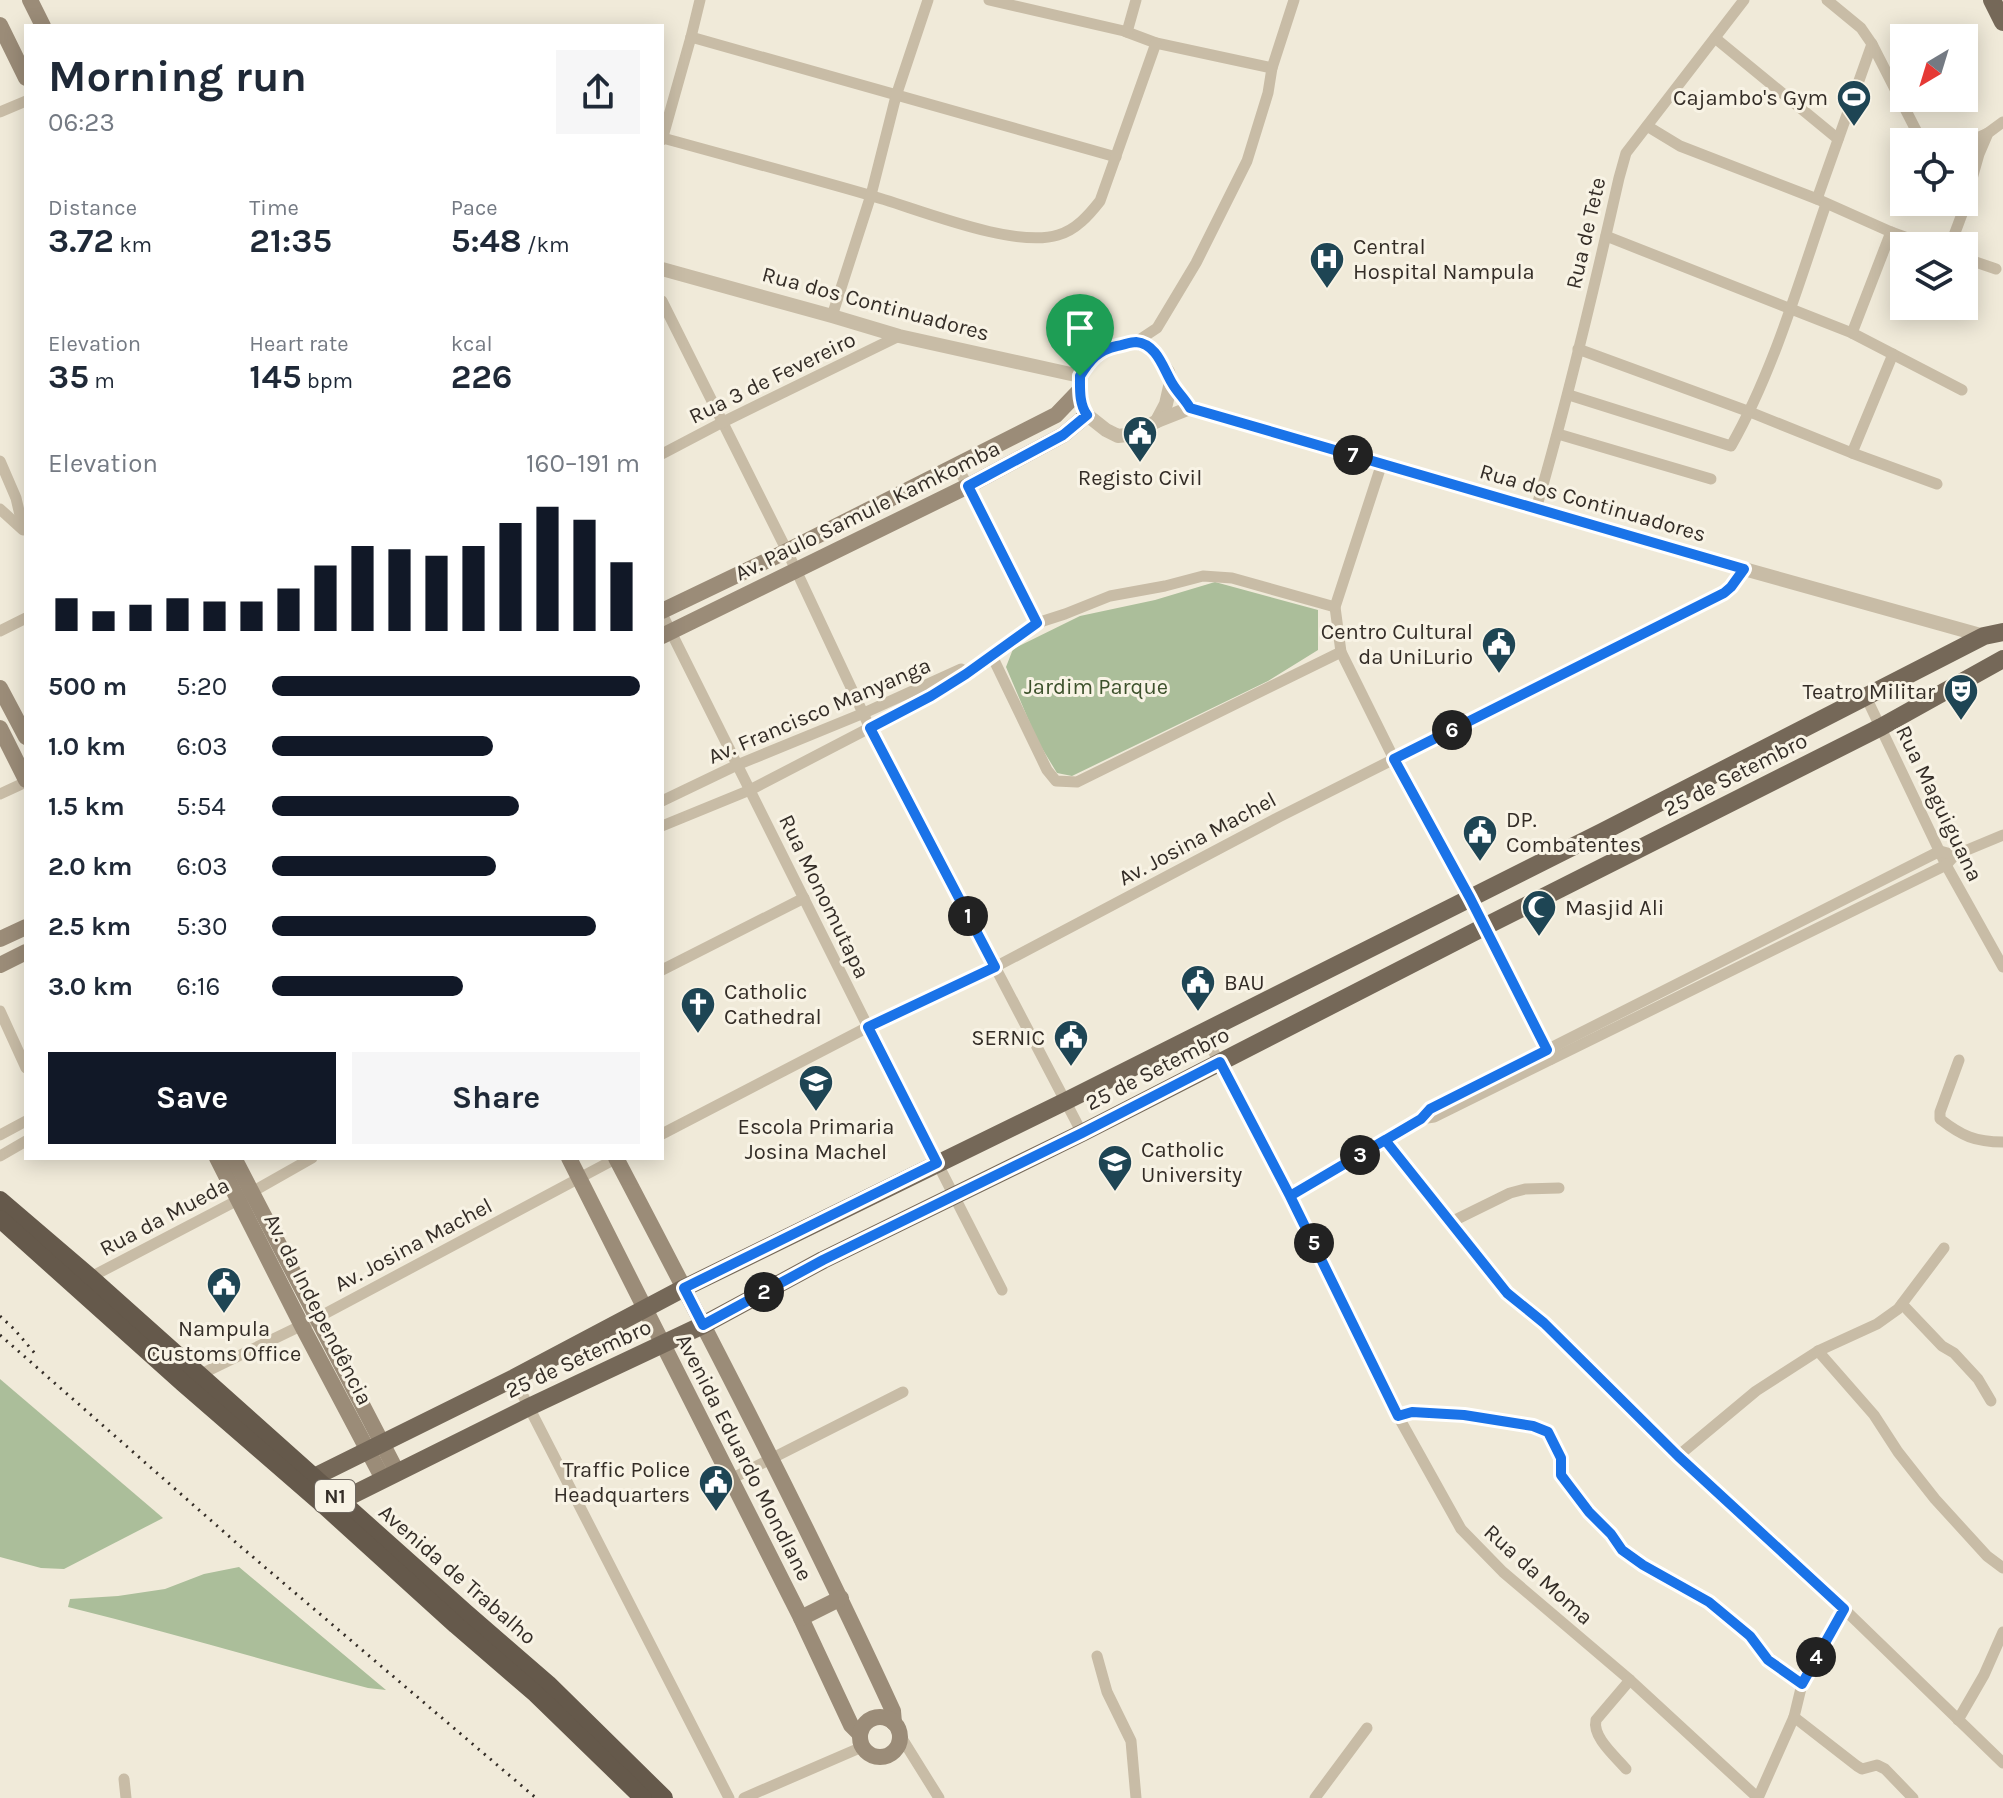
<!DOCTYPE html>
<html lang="en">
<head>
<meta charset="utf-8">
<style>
	body { margin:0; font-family:Karla,sans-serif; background:#f6f6f7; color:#1f2937; height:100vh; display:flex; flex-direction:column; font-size:30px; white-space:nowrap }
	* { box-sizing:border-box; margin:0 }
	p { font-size:26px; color:#747a83 }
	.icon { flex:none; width:44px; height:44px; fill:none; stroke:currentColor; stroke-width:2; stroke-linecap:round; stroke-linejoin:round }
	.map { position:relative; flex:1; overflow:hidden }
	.side { position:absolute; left:24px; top:24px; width:640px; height:1136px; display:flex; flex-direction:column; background:#fff; border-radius:0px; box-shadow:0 4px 20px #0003 }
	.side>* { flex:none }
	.needle { width:52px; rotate:218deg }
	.tools { position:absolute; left:1890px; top:24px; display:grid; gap:16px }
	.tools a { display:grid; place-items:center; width:88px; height:88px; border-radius:0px; background:#fff; box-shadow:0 4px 20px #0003; font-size:40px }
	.pin { position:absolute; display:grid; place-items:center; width:68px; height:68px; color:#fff; margin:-82px -34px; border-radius:50% 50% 50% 0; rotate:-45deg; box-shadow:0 0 8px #0007 }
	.pin .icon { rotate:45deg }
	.km { position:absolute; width:40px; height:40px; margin:-20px; border-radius:50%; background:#222; color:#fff; font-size:22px; line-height:40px; text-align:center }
	.round { display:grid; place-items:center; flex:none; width:84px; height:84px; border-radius:0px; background:#f6f6f7 }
	.head { display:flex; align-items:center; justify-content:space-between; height:136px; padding:0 24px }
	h1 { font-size:44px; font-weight:700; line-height:60px }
	.figures { display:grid; grid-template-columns:repeat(3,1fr); gap:12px; height:136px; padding:8px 24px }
	.figures div { display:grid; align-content:center }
	.figures b { font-size:34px; font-weight:700 }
	.figures small { font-size:22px; font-weight:400 }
	.figures p { font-size:22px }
	.chart { height:224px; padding:16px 24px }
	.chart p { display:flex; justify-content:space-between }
	.chart svg { width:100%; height:144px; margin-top:8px; stroke:#111827; stroke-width:6 }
	.button { display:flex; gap:16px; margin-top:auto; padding:16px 24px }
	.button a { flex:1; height:92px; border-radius:0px; background:#111827; color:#fff; font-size:32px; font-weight:700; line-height:92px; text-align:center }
	.button a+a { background:#f6f6f7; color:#1f2937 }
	ul { padding:0 24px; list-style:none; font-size:26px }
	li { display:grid; grid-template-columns:128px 96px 1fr; align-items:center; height:60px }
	li i { height:20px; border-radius:10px; background:#111827 }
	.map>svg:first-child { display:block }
</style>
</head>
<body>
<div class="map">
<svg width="2003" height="1798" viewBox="0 0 2003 1798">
	<rect width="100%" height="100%" fill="#f0ead9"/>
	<g fill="#abbe9a">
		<path d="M1215,582L1318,610V650L1268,681L1072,776L1057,773L1037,740L1006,667L1013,649L1080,616L1155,600Z"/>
		<path d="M0,1379L163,1518L64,1569L41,1568L0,1557Z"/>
		<path d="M239,1567L386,1690L368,1688C268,1662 169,1632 68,1607L70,1599L118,1596L165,1589L204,1574Z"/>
	</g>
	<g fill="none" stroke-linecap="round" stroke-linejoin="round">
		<g stroke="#c8bca6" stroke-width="11">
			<path d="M989,0L1124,31L1156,43L1272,68"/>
			<path d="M1827,0L1861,28L1872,44L1922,142"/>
			<path d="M1127,32L1136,0"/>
			<path d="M691,37L1116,157"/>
			<path d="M1715,38L1838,139"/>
			<path d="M0,112L26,101"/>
			<path d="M1647,126L1680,146L1817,199L1891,232L1929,246"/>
			<path d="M663,138C731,157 800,175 869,195C916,208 1013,249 1058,235C1076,230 1089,215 1100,201L1156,43"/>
			<path d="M662,140L691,37L700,0"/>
			<path d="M1964,144L1988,133"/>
			<path d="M1817,199L1872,44"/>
			<path d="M1606,236L1852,333L1962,390"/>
			<path d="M1950,246L1962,214L1979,154L1988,133L2003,122"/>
			<path d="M1964,258L1996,269"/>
			<path d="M662,301L787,551L870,728L1082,1133"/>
			<path d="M832,316L871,195L896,96L928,0"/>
			<path d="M1852,333L1891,232"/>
			<path d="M1136,342L1157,328L1196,263L1247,161L1268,93L1272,68L1294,0"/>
			<path d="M1578,349L1750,412L1852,453L1937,484"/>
			<path d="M1569,395L1731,446C1773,372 1798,285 1826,204"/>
			<path d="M1558,434L1711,479"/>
			<path d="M1852,453L1893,354"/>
			<path d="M662,454L721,423L899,336"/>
			<path d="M0,461L16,498L23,528"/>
			<path d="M1382,463L1335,607L1341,652L1394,759L1470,898L1551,1059"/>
			<path d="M956,465L968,486L1037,623"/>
			<path d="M0,509L23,530"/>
			<path d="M1536,509C1568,400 1594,289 1619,178L1626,153L1744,0"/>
			<path d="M662,614L868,1027L1002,1290"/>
			<path d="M0,631L26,618"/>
			<path d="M992,656L1047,770L1056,781L1077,782L1341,652"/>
			<path d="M1866,697L1946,865L2003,967"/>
			<path d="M0,794L26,782"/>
			<path d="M662,801L737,765L864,713L961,669"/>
			<path d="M662,826L750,790L931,696L966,674L1037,623L1065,614L1110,596L1165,586L1203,576L1232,578L1335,607"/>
			<path d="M662,970L804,898"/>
			<path d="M0,1011L26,1068"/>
			<path d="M1203,1032L1298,1210L1398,1416L1461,1529L1503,1572L1630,1680L1758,1798"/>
			<path d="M1959,1060L1940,1112V1119C1962,1136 1975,1142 2003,1142"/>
			<path d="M1421,1119L1434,1117L1946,865L1955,855L2003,835"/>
			<path d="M662,1134L868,1027L995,967L1279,817L1724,593L1736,581L1744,569"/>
			<path d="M0,1135L26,1121"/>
			<path d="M1385,1140L1507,1293L1544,1323L1678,1456L1844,1609L2003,1763"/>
			<path d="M0,1156L26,1141"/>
			<path d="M1290,1196L1421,1119L1430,1109L1940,851L1955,855"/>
			<path d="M1451,1222L1510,1193L1525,1189L1559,1188"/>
			<path d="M87,1279L238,1200L312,1158"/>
			<path d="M1902,1304L1942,1346L1954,1353L1978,1379L1991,1401"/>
			<path d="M1818,1351L1874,1415L1898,1452L1935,1499L1987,1556L2003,1568"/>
			<path d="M195,1377L317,1318L617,1158"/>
			<path d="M514,1378L729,1798"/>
			<path d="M1398,1416L1412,1412L1464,1415L1533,1426L1548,1432L1561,1458V1475L1589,1512L1611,1534L1622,1550L1643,1565L1709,1602L1750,1636L1768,1660L1802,1684"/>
			<path d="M1678,1456L1756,1391L1818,1351L1877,1324L1898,1309L1944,1248"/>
			<path d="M731,1479L903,1392"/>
			<path d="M1097,1656L1107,1692L1131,1741L1136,1798"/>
			<path d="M1794,1717L1857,1766L1862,1769L1877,1765L1885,1769L1913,1798"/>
			<path d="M1958,1720L1984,1675L2003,1632"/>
			<path d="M901,1737L939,1798"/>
			<path d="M1626,1769C1615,1756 1592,1737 1596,1720L1630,1680"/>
			<path d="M124,1779L126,1798"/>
			<path d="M744,1798L862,1747"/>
			<path d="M1315,1798L1367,1728"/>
			<path d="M1758,1798L1794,1717L1802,1684L1844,1609"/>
		</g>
		<g stroke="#c8bca6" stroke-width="14">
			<path d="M662,269L832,316L899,336L1080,376"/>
			<path d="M1136,342L1149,347L1157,356L1168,372L1171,382L1166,404L1157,421L1135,434L1118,436L1106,430L1087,415L1083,409L1080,390V376L1093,357L1106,348Z"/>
			<path d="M1171,382L1190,408"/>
			<path d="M1190,408L1701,557L1984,636"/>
			<path d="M1157,421L1190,408"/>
		</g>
		<g stroke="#9b8c78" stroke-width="16">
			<path d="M30,0L43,26"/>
			<path d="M0,25L26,78"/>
			<path d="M662,611L787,551L1056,415L1080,390"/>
			<path d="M662,636L968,486L1063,435L1087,415"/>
			<path d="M0,688L26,737"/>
			<path d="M0,728L26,780"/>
			<path d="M0,939L26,927"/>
			<path d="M0,965L26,952"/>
			<path d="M217,1158L302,1326L383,1479"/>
			<path d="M234,1158L397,1472"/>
			<path d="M569,1158L801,1618L851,1725L859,1733"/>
			<path d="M616,1158C712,1341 807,1524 893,1711L894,1723"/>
			<path d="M801,1618L841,1598"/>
			<circle cx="880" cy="1737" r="20"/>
		</g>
		<g stroke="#756858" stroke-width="18">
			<path d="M1992,0L2003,22"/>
			<path d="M302,1483L514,1378L684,1288L1066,1101L1602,832L1984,636L2003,632"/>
			<path d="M328,1507L529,1407L703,1325L823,1260L1082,1133L1484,927L1881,727L2003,659"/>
		</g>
		<g stroke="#65594b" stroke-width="18">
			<path d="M0,1200L90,1277L466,1613L548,1684L664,1798"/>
			<path d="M0,1219L183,1383L327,1508L456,1625L536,1694L643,1798"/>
		</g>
		<g stroke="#342d27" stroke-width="3" stroke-dasharray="2 6" stroke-linecap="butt">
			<path d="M0,1316L14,1329L38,1357"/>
			<path d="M0,1335L240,1546L536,1798"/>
		</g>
	</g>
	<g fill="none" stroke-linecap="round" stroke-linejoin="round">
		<g stroke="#fff" stroke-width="16">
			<path id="route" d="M1080,376C1080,389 1079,404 1087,415L1063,435L968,486L1037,623L966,674L931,696L870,728L995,967L868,1027L937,1163L684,1288L703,1325L823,1260L1082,1133L1220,1062L1290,1196L1385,1140L1507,1293L1544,1323L1678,1456L1844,1609L1802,1684L1768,1660L1750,1636L1709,1602L1643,1565L1622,1550L1611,1534L1589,1512L1561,1475V1458L1548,1432L1533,1426L1464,1415L1412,1412L1398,1416L1290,1196L1421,1119L1430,1109L1547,1050L1470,898L1394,759L1724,593L1731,587L1744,569L1190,408C1185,399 1177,392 1172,383C1163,368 1157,344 1136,342C1131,342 1123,345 1117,346C1098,350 1090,360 1080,376"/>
		</g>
		<use href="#route" stroke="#1a73e8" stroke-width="10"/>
	</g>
	<defs>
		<g id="stadium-pin" transform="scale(1.8)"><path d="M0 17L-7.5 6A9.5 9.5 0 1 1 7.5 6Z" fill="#1e4554" stroke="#f8f3e5"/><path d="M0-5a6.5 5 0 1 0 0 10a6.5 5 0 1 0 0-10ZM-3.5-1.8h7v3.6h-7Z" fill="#fff"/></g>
		<g id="hospital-pin" transform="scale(1.8)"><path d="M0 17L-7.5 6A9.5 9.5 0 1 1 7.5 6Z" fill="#1e4554" stroke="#f8f3e5"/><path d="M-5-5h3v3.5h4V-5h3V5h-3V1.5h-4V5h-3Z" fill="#fff"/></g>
		<g id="civic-pin" transform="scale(1.8)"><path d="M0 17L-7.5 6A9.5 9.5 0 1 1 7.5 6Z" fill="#1e4554" stroke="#f8f3e5"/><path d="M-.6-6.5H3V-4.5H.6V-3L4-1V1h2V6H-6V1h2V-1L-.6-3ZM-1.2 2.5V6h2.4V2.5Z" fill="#fff"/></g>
		<g id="theatre-pin" transform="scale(1.8)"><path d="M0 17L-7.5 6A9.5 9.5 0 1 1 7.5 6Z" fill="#1e4554" stroke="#f8f3e5"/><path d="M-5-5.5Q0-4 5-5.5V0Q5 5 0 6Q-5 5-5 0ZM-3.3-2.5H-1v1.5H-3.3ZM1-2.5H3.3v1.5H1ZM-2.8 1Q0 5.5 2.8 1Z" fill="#fff"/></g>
		<g id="mosque-pin" transform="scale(1.8)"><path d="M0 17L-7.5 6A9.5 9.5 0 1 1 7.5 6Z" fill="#1e4554" stroke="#f8f3e5"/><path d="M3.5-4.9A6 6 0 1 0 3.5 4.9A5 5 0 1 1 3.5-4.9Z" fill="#fff"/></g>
		<g id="church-pin" transform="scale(1.8)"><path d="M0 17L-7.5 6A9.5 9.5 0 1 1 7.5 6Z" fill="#1e4554" stroke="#f8f3e5"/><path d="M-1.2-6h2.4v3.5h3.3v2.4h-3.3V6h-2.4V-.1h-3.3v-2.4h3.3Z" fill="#fff"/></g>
		<g id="school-pin" transform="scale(1.8)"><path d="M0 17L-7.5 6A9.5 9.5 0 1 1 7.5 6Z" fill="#1e4554" stroke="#f8f3e5"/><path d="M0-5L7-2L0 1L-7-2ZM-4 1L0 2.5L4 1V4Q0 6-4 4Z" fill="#fff"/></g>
		<g id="university-pin" transform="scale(1.8)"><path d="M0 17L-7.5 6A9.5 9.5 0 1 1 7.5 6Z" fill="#1e4554" stroke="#f8f3e5"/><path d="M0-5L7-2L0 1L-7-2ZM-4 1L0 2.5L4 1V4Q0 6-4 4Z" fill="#fff"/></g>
	</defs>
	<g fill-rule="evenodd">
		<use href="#stadium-pin" x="1854" y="97"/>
		<use href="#hospital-pin" x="1327" y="259"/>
		<use href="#civic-pin" x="1140" y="433"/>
		<use href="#civic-pin" x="1499" y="644"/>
		<use href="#theatre-pin" x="1961" y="691"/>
		<use href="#civic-pin" x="1480" y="832"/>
		<use href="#mosque-pin" x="1539" y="907"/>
		<use href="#civic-pin" x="1198" y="982"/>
		<use href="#church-pin" x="698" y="1004"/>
		<use href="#civic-pin" x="1071" y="1037"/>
		<use href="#school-pin" x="816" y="1082"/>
		<use href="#university-pin" x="1115" y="1162"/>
		<use href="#civic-pin" x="224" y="1284"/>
		<use href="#civic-pin" x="716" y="1482"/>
	</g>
	<g text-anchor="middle" stroke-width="6" stroke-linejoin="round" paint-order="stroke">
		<rect fill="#f8f3e5" stroke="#6f6860" stroke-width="2" x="315" y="1480" width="40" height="32" rx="6"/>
		<g font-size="20" font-weight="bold" fill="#342d27">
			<text x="335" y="1503">N1</text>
		</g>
		<g font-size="22" fill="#342d27" stroke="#f8f3e5" text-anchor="start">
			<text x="1828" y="105" text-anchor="end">Cajambo's Gym</text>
			<text x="1353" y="254">Central<tspan x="1353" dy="25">Hospital Nampula</tspan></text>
			<text x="1140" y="485" text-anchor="middle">Registo Civil</text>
			<text x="1473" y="639" text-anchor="end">Centro Cultural<tspan x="1473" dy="25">da UniLurio</tspan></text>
			<text x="1935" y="699" text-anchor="end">Teatro Militar</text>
			<text x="1506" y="827">DP.<tspan x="1506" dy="25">Combatentes</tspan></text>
			<text x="1565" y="915">Masjid Ali</text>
			<text x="1224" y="990">BAU</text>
			<text x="724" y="999">Catholic<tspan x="724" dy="25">Cathedral</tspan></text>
			<text x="1045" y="1045" text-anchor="end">SERNIC</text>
			<text x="816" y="1134" text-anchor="middle">Escola Primaria<tspan x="816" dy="25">Josina Machel</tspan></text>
			<text x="1141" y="1157">Catholic<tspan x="1141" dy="25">University</tspan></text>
			<text x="224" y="1336" text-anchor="middle">Nampula<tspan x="224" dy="25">Customs Office</tspan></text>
			<text x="690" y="1477" text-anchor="end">Traffic Police<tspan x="690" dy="25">Headquarters</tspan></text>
		</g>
		<g font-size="22" fill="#342d27" stroke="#f8f3e5">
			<text transform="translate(1585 233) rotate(-77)" y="8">Rua de Tete</text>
			<text transform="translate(876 303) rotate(15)" y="8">Rua dos Continuadores</text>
			<text transform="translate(772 377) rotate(-26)" y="8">Rua 3 de Fevereiro</text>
			<text transform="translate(1593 502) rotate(16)" y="8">Rua dos Continuadores</text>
			<text transform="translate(867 510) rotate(-26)" y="8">Av. Paulo Samule Kamkomba</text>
			<text transform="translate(819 710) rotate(-23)" y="8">Av. Francisco Manyanga</text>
			<text transform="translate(1735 774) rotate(-27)" y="8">25 de Setembro</text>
			<text transform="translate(1940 803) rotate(64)" y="8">Rua Maguiguana</text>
			<text transform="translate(1197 838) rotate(-28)" y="8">Av. Josina Machel</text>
			<text transform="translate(825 896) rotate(64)" y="8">Rua Monomutapa</text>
			<text transform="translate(1157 1068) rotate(-27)" y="8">25 de Setembro</text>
			<text transform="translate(164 1216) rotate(-28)" y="8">Rua da Mueda</text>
			<text transform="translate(413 1244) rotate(-28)" y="8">Av. Josina Machel</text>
			<text transform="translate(319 1309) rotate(63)" y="8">Av. da Independência</text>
			<text transform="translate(578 1358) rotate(-25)" y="8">25 de Setembro</text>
			<text transform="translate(745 1457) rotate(63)" y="8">Avenida Eduardo Mondlane</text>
			<text transform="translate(458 1574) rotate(41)" y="8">Avenida de Trabalho</text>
			<text transform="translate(1539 1574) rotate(42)" y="8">Rua da Moma</text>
		</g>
		<g font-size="22" fill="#3c512b" stroke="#f8f3e5">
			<text x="1096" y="694">Jardim Parque</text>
		</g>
	</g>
</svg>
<div class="tools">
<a><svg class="needle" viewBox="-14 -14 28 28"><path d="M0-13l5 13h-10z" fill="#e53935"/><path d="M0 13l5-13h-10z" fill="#747a83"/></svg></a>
<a><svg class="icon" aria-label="locate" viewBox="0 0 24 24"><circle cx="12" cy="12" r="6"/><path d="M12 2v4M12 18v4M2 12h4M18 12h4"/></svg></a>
<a><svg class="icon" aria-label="layers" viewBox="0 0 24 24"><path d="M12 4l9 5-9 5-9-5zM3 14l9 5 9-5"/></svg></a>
</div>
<div class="pin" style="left:1080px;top:376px;background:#1e9e55"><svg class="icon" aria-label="arrive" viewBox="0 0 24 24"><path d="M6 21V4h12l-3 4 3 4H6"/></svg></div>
<b class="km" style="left:968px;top:916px">1</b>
<b class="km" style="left:764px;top:1292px">2</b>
<b class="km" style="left:1360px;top:1155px">3</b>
<b class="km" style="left:1816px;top:1657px">4</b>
<b class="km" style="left:1314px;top:1243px">5</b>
<b class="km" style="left:1452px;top:730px">6</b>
<b class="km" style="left:1353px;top:455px">7</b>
<section class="side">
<div class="head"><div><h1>Morning run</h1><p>06:23</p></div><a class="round"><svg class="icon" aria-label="share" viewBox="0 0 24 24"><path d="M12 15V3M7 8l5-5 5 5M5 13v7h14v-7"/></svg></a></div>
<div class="figures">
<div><p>Distance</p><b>3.72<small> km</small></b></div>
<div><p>Time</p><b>21:35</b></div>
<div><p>Pace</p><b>5:48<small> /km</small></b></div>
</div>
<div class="figures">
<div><p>Elevation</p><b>35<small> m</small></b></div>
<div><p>Heart rate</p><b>145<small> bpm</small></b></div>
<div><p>kcal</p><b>226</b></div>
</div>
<div class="chart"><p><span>Elevation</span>160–191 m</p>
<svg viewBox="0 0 160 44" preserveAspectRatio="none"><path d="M5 44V34M15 44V38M25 44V36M35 44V34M45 44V35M55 44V35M65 44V31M75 44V24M85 44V18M95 44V19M105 44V21M115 44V18M125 44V11M135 44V6M145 44V10M155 44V23"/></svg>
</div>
<ul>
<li><b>500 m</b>5:20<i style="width:100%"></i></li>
<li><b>1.0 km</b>6:03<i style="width:60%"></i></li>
<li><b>1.5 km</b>5:54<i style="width:67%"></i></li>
<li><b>2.0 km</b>6:03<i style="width:61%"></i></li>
<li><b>2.5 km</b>5:30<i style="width:88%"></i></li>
<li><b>3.0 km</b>6:16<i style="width:52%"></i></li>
</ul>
<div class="button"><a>Save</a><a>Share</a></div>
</section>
</div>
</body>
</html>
